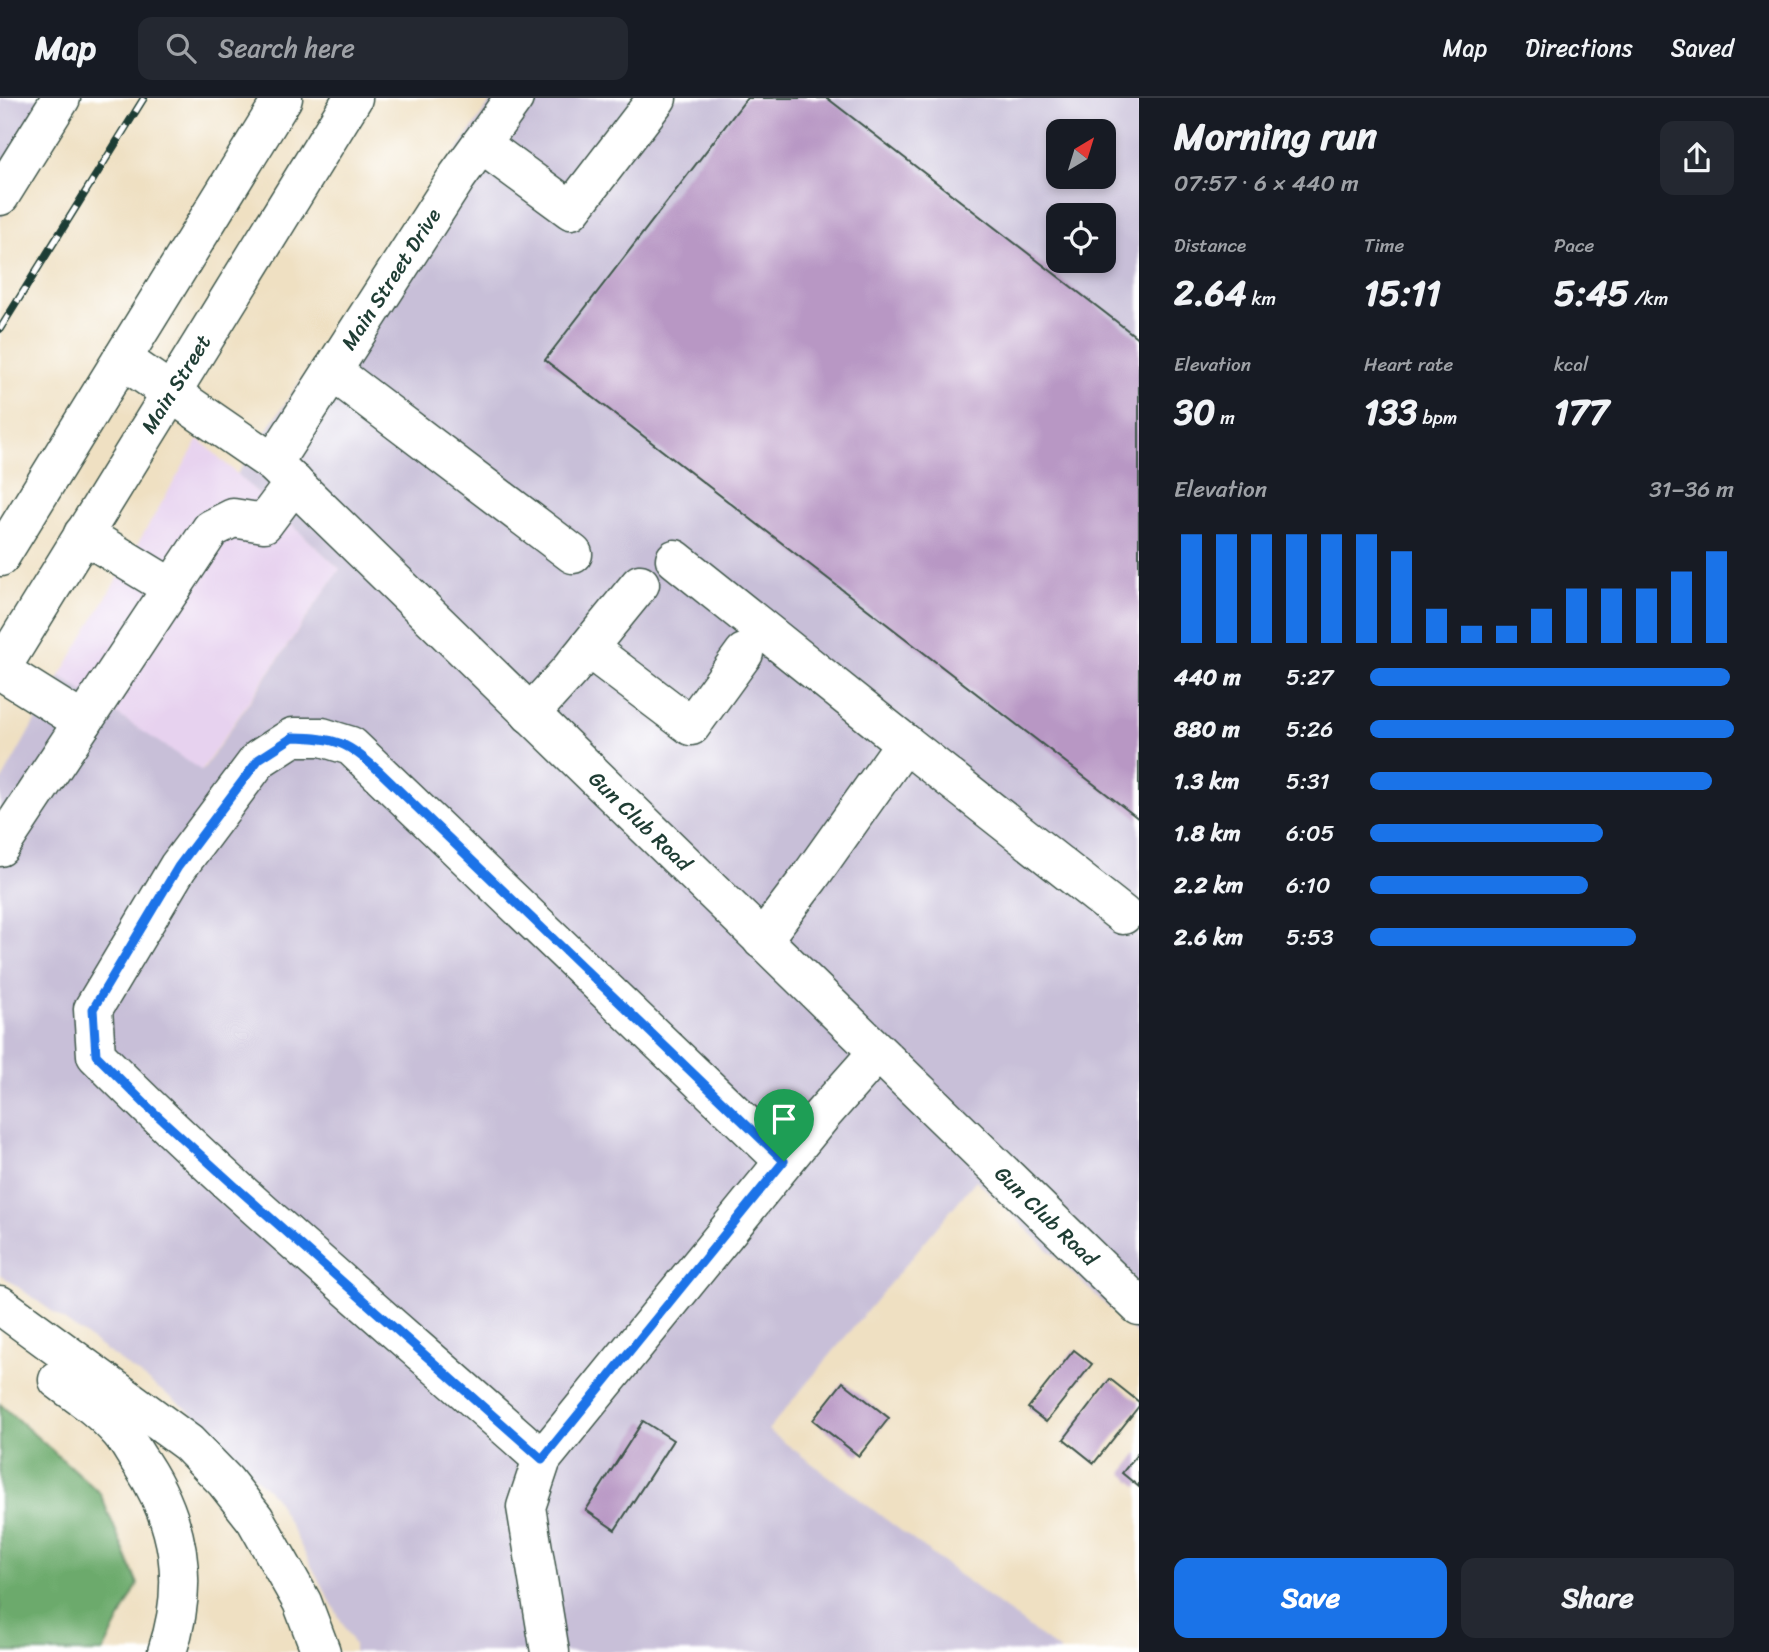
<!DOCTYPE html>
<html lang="en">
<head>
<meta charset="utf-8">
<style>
	body { margin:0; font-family:Sriracha,sans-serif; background:#242831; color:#f1f3f6; height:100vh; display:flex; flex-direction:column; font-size:26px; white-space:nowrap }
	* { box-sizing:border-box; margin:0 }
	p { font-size:23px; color:#9ea1a6 }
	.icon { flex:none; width:38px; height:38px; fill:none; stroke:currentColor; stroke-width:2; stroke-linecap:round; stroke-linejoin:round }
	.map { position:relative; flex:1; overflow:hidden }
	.panel { display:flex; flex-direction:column; background:#171b24; width:630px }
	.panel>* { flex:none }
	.needle { width:46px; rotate:38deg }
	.buttons { position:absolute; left:1046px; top:21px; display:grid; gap:14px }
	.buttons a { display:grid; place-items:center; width:70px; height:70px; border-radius:14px; background:#171b24; box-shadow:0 4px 10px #0003; font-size:35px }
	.pin { position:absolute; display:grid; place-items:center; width:60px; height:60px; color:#fff; margin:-72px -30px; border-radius:50% 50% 50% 0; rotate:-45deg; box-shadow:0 0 7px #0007 }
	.pin .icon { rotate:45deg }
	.round { display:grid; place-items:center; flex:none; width:74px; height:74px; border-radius:14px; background:#242831 }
	.headline { display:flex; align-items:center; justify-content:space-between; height:119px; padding:0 35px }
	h1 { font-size:38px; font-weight:700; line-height:52px }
	.metrics { display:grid; grid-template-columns:repeat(3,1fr); gap:10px; height:119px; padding:7px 35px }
	.metrics div { display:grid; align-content:center }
	.metrics b { font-size:35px; font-weight:700 }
	.metrics small { font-size:19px; font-weight:400 }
	.metrics p { font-size:19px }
	.chart { height:196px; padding:14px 35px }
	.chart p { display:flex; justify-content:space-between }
	.chart svg { width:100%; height:126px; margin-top:7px; stroke:#1a73e8; stroke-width:6 }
	.button { display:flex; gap:14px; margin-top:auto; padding:14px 35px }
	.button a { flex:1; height:80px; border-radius:14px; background:#1a73e8; color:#fff; font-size:28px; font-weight:700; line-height:80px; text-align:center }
	.button a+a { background:#242831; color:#f1f3f6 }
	ul { padding:0 35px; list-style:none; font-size:23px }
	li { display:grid; grid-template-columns:112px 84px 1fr; align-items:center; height:52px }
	li i { height:18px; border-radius:9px; background:#1a73e8 }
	header { display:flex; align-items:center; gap:42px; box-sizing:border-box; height:98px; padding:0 35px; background:#171b24; border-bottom:2px solid #363941 }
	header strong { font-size:33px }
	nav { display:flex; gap:38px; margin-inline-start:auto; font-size:24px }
	.search { width:490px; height:63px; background:#242831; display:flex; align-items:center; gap:18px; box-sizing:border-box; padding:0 24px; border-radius:14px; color:#9ea1a6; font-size:26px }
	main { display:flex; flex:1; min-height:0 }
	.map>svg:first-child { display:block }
</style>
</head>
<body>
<header>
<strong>Map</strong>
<div class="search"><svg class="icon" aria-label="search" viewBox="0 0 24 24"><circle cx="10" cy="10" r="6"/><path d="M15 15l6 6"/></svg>Search here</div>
<nav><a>Map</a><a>Directions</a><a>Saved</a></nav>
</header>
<main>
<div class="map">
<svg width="1139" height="1554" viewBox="0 0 1139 1554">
	<rect width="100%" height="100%" fill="#fff"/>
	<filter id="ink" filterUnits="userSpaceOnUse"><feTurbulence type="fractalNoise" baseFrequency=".0143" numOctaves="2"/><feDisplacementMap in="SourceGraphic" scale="14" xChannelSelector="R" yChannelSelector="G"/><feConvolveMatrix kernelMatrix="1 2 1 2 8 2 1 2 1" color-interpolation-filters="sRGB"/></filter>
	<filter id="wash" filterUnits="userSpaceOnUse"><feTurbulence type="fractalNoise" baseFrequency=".00686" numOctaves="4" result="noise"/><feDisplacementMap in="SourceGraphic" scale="28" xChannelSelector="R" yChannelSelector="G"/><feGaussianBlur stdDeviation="1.57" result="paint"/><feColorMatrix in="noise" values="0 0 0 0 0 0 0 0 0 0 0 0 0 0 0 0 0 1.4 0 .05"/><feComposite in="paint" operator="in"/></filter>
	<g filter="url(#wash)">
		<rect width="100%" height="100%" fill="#efe0c2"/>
		<path fill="#e7d2ef" d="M199,341L340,471L201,673L60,578Z"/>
		<g fill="#c8bfd8" fill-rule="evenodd">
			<path d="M0,0H66L73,5L0,121Z"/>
			<path d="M493,0H1139V1239L976,1082L768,1332L1061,1554H354V1547L274,1398L187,1311L0,1176V686L60,578L202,673L340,471L237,376ZM1059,33H1104V79H1059ZM1059,117H1104V163H1059Z"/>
		</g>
		<path fill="#6caa6c" stroke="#467450" stroke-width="2" d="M0,1306L100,1395L138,1486L103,1554H0Z"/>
		<g id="blocks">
			<g fill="#b897c4">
				<path d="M747,0H827L1139,241V721L545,262Z"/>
				<path d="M1074,1252L1092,1266L1046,1324L1028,1310Z"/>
				<path d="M1110,1281L1139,1304V1308L1094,1365L1064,1341Z"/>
				<path d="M843,1284L889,1320L859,1358L813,1322Z"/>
				<path d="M643,1323L673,1342L615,1432L586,1412Z"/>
				<path d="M1139,1354V1389L1122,1375Z"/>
			</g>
		</g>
	</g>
	<g filter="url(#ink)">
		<use href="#blocks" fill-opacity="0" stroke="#3e5549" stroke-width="2"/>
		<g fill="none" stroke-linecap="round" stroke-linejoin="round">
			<g stroke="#3e5549" stroke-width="41">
				<g id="minor">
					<path d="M481,46L571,112L657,0"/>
					<path d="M0,98L61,0"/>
					<path d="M122,261L273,365L1139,1208"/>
					<path d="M332,273L573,456"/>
					<path d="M273,365L457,79L514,0"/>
					<path d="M83,436L172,490"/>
					<path d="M675,461L905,645L810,779L762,842"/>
					<path d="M588,550L691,628L744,555"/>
					<path d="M0,572L83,624"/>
					<path d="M530,616L570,572L640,486"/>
					<path d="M905,645L1123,817"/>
					<path d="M0,749L211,431L233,420L264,425L294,385"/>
					<path d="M542,1361C393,1228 236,1098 96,957L93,911L178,769L259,661L293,639H322L351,648L784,1063"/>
					<path d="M550,1554L526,1409L542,1361L822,1017L877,955"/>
				</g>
			</g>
			<g stroke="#3e5549" stroke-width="41">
				<g id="major">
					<path d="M0,459L283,0"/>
					<path d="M0,572L353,0"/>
					<path d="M0,1207L188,1345L225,1383L255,1421L302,1504L321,1554"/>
					<path d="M58,1282C80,1298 102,1313 120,1334C128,1343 134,1355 141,1365C180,1424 190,1486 167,1554"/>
				</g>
			</g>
			<use href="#minor" stroke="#fff" stroke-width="38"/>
			<use href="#major" stroke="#fff" stroke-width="38"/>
			<g stroke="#1f3d34" stroke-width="8">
				<path id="rail" d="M0,231L144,0"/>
			</g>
			<use href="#rail" stroke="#fff" stroke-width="5" stroke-dasharray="16" stroke-linecap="butt"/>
		</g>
	</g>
	<g fill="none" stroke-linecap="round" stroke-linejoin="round" filter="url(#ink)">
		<g stroke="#fff" stroke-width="14">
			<path id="route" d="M293,639C338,640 346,644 379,673L784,1063L542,1361L237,1090L147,1008L96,957L93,911L178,769L259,661Z"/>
		</g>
		<use href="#route" stroke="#1a73e8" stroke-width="9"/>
	</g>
	<g text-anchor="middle" stroke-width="5" stroke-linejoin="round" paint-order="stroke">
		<g font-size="21" fill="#1f3d34" stroke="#fff">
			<text transform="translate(391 181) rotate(-57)" y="7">Main Street Drive</text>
			<text transform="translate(176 286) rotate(-58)" y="7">Main Street</text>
			<text transform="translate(640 723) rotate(44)" y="7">Gun Club Road</text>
			<text transform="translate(1046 1118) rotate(44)" y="7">Gun Club Road</text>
		</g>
	</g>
</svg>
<div class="buttons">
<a><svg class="needle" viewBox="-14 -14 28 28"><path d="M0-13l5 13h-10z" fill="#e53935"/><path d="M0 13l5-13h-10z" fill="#9ea1a6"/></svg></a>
<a><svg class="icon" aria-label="locate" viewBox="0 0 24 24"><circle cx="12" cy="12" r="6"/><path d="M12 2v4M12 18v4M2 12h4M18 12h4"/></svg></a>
</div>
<div class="pin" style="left:784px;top:1063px;background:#1e9e55"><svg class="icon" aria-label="arrive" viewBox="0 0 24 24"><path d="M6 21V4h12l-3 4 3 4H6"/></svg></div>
</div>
<section class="panel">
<div class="headline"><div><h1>Morning run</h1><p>07:57 · 6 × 440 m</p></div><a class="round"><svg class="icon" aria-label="share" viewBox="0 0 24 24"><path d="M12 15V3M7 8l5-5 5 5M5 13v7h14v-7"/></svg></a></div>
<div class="metrics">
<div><p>Distance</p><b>2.64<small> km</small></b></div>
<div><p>Time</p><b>15:11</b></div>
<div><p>Pace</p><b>5:45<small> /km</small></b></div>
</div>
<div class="metrics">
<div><p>Elevation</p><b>30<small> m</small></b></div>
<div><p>Heart rate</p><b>133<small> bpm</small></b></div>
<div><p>kcal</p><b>177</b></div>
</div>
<div class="chart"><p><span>Elevation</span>31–36 m</p>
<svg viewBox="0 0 160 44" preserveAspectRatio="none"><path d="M5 44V6M15 44V6M25 44V6M35 44V6M45 44V6M55 44V6M65 44V12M75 44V32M85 44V38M95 44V38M105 44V32M115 44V25M125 44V25M135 44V25M145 44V19M155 44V12"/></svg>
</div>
<ul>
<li><b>440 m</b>5:27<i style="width:99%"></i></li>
<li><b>880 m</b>5:26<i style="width:100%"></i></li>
<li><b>1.3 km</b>5:31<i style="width:94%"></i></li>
<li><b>1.8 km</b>6:05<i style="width:64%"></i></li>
<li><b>2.2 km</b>6:10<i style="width:60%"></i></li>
<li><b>2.6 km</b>5:53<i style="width:73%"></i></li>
</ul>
<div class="button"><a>Save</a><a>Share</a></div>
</section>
</main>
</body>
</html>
